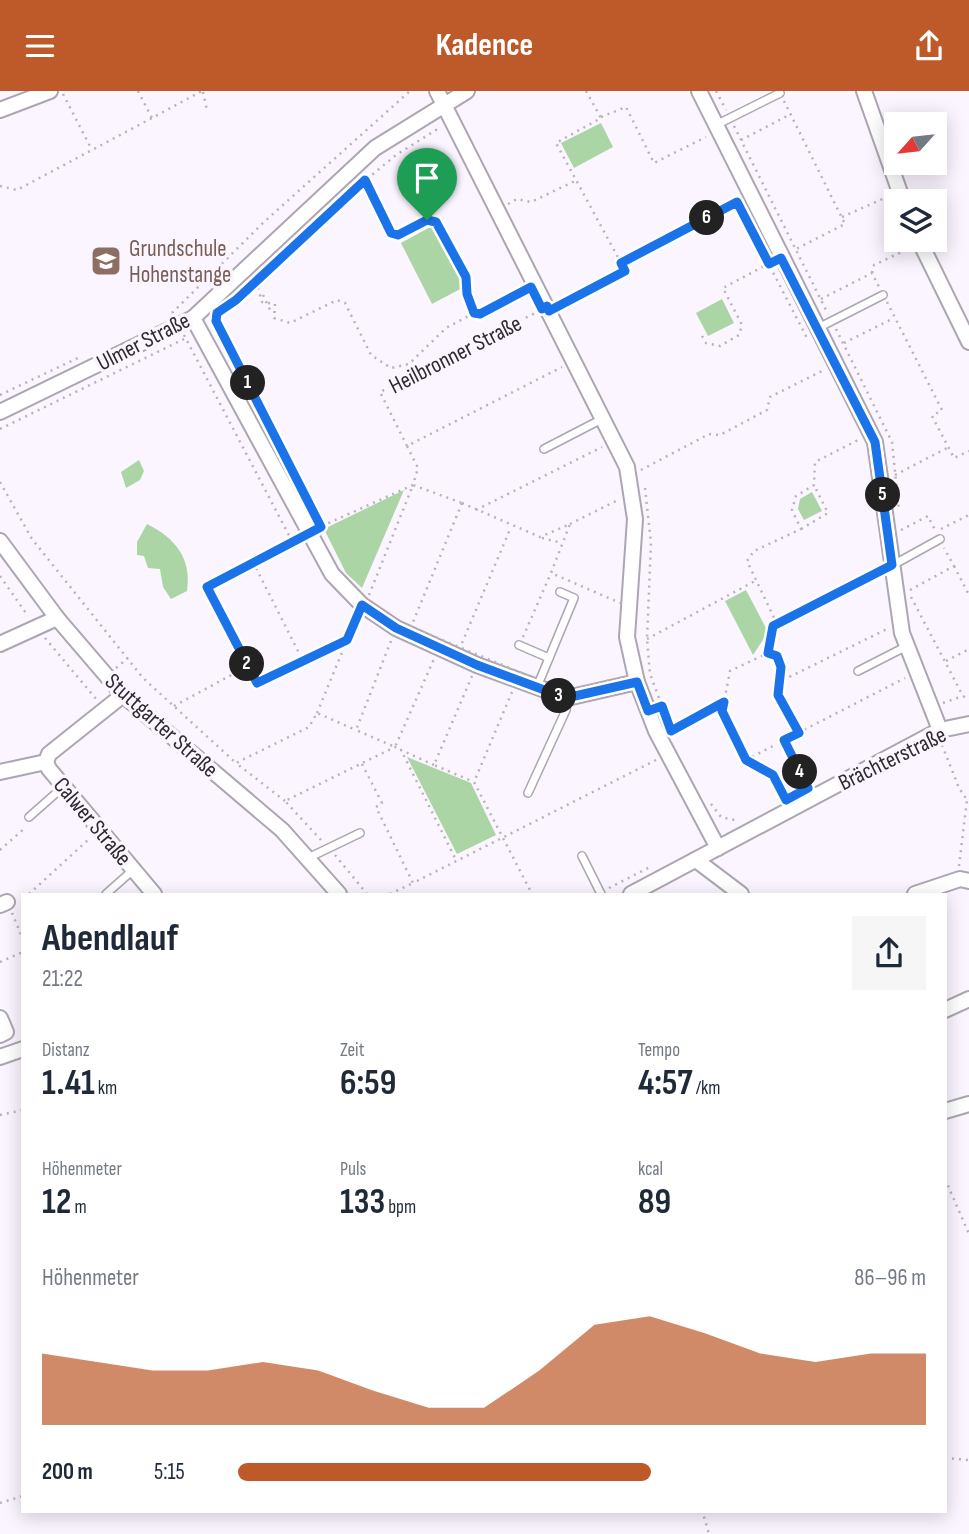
<!DOCTYPE html>
<html lang="de">
<head>
<meta charset="utf-8">
<style>
	body { margin:0; font-family:"Sofia Sans Condensed",sans-serif; background:#f6f6f7; color:#1f2937; height:100vh; display:flex; flex-direction:column; font-size:26px; white-space:nowrap }
	* { box-sizing:border-box; margin:0 }
	p { font-size:23px; color:#747a83 }
	.icon { flex:none; width:38px; height:38px; fill:none; stroke:currentColor; stroke-width:2; stroke-linecap:round; stroke-linejoin:round }
	.map { position:relative; flex:1; overflow:hidden }
	.details { position:absolute; left:21px; top:802px; width:926px; height:620px; display:flex; flex-direction:column; background:#fff; border-radius:0px; box-shadow:0 4px 18px #0003 }
	.details>* { flex:none }
	.needle { width:46px; rotate:243deg }
	.fabs { position:absolute; left:884px; top:21px; display:grid; gap:14px }
	.fabs a { display:grid; place-items:center; width:63px; height:63px; border-radius:0px; background:#fff; box-shadow:0 4px 18px #0003; font-size:35px }
	.pin { position:absolute; display:grid; place-items:center; width:60px; height:60px; color:#fff; margin:-72px -30px; border-radius:50% 50% 50% 0; rotate:-45deg; box-shadow:0 0 7px #0007 }
	.pin .icon { rotate:45deg }
	.km { position:absolute; width:35px; height:35px; margin:-18px; border-radius:50%; background:#222; color:#fff; font-size:19px; line-height:35px; text-align:center }
	.round { display:grid; place-items:center; flex:none; width:74px; height:74px; border-radius:0px; background:#f6f6f7 }
	.head { display:flex; align-items:center; justify-content:space-between; height:119px; padding:0 21px }
	h1 { font-size:38px; font-weight:700; line-height:52px }
	.figures { display:grid; grid-template-columns:repeat(3,1fr); gap:10px; height:119px; padding:7px 21px }
	.figures div { display:grid; align-content:center }
	.figures b { font-size:35px; font-weight:700 }
	.figures small { font-size:19px; font-weight:400 }
	.figures p { font-size:19px }
	.chart { height:196px; padding:14px 21px }
	.chart p { display:flex; justify-content:space-between }
	.chart svg { width:100%; height:126px; margin-top:7px; fill:#be5929; opacity:.7 }
	ul { padding:0 21px; list-style:none; font-size:23px }
	li { display:grid; grid-template-columns:112px 84px 1fr; align-items:center; height:52px }
	li i { height:18px; border-radius:9px; background:#be5929 }
	header { display:flex; justify-content:space-between; align-items:center; height:91px; padding:0 21px; background:#be5929; color:#fff; font-size:32px; font-weight:700 }
	.map>svg:first-child { display:block }
</style>
</head>
<body>
<header><svg class="icon" aria-label="menu" viewBox="0 0 24 24"><path d="M4 6h16M4 12h16M4 18h16"/></svg>Kadence<svg class="icon" aria-label="share" viewBox="0 0 24 24"><path d="M12 15V3M7 8l5-5 5 5M5 13v7h14v-7"/></svg></header>
<div class="map">
<svg width="969" height="1443" viewBox="0 0 969 1443">
	<rect width="100%" height="100%" fill="#fbf5ff"/>
	<g fill="#abd5a5">
		<path d="M601,32L613,56L574,77L561,52Z"/>
		<path d="M432,135L464,196L432,213L401,152Z"/>
		<path d="M722,208L734,232L708,245L696,222Z"/>
		<path d="M139,369L144,380L140,389L126,397L121,381Z"/>
		<path d="M404,399L362,497L346,482L324,438Z"/>
		<path d="M812,401L822,420L804,429L798,418L800,408Z"/>
		<path d="M147,433C175,447 192,467 187,500L171,508L163,496L160,478L148,477L144,465L137,464V451Z"/>
		<path d="M746,499L768,541L753,564L725,510Z"/>
		<path d="M407,666L471,692L496,744L457,763Z"/>
	</g>
	<g fill="none" stroke-linecap="round" stroke-linejoin="round">
		<g stroke="#ada6b2" stroke-width="10">
			<g id="service">
				<path d="M716,34L780,2"/>
				<path d="M818,237L883,204"/>
				<path d="M544,358L602,328"/>
				<path d="M893,474L940,448"/>
				<path d="M519,554L549,567"/>
				<path d="M858,580L907,555"/>
				<path d="M537,596L574,507L560,501"/>
				<path d="M784,649L813,706"/>
				<path d="M528,702L566,619L567,607"/>
				<path d="M29,726L63,696"/>
				<path d="M582,765L601,803"/>
				<path d="M308,767L360,742"/>
				<path d="M106,803L133,779"/>
			</g>
		</g>
		<g stroke="#ada6b2" stroke-width="18">
			<g id="minor">
				<path d="M437,0L627,376L635,428L627,546L637,591L656,640L718,757"/>
				<path d="M699,0L875,351L902,542L940,639"/>
				<path d="M864,0L903,110"/>
				<path d="M0,19L50,0"/>
				<path d="M919,149L969,251"/>
				<path d="M193,227L332,483L362,514L396,537L477,574L567,607L637,591"/>
				<path d="M0,321L193,227L375,57L467,0"/>
				<path d="M0,450L57,527L123,604L282,739L339,803"/>
				<path d="M0,553L57,527"/>
				<path d="M123,604L49,663L46,671L49,678L154,803"/>
				<path d="M0,681L46,671"/>
				<path d="M696,769L741,803"/>
				<path d="M631,803L940,639L969,633"/>
				<path d="M915,803L960,788L969,790"/>
				<path d="M0,814L7,811"/>
				<path d="M945,919L969,908"/>
				<path d="M0,927L6,941L0,944"/>
				<path d="M0,966L23,958"/>
				<path d="M945,1020L969,1013"/>
			</g>
		</g>
		<g stroke="#b8b3bb" stroke-width="2.5" stroke-dasharray="2 5" stroke-linecap="butt">
			<path d="M138,0L152,27L202,0"/>
			<path d="M586,0L601,27L556,52L621,172"/>
			<path d="M716,0L726,19"/>
			<path d="M203,1L207,19"/>
			<path d="M63,3L92,59"/>
			<path d="M784,10L845,133L796,158"/>
			<path d="M601,26L626,16L654,72L706,46"/>
			<path d="M734,35L828,223"/>
			<path d="M741,49L791,23"/>
			<path d="M365,89L391,142L398,144L427,129L436,131L466,186L469,214L474,222L480,224L525,199"/>
			<path d="M0,95L17,99L152,27"/>
			<path d="M739,107L737,112L807,247"/>
			<path d="M508,113L517,108L531,111L575,90"/>
			<path d="M842,126L887,106"/>
			<path d="M872,182L874,174L908,158"/>
			<path d="M256,190L262,211L275,213L274,227L290,232L337,209L345,212L371,264L391,277L409,273L446,237L474,222"/>
			<path d="M263,204L272,223"/>
			<path d="M821,208L872,182L879,196"/>
			<path d="M887,211L942,319L932,325L954,367L969,360"/>
			<path d="M561,214L625,180L621,172L738,111"/>
			<path d="M227,215L344,107L396,64L436,39L441,40"/>
			<path d="M172,222L264,131L410,0"/>
			<path d="M217,224L216,230L301,396"/>
			<path d="M836,238L892,351L899,420"/>
			<path d="M184,244L292,450L297,447"/>
			<path d="M702,245L706,252L720,255L739,244L742,234L723,197L768,173"/>
			<path d="M844,252L894,227"/>
			<path d="M0,304L80,266"/>
			<path d="M0,338L184,248"/>
			<path d="M407,355L380,301L535,222"/>
			<path d="M641,379L709,343L720,344L767,319L770,306L824,279"/>
			<path d="M895,384L949,356"/>
			<path d="M0,391L32,448L143,587L236,672"/>
			<path d="M645,397L651,452L647,548L650,583L662,615"/>
			<path d="M462,412L540,446L570,433L551,482L625,514L622,545L628,585L565,600L411,536Z"/>
			<path d="M476,419L602,356"/>
			<path d="M570,433L620,408"/>
			<path d="M322,435L413,394L418,377L407,355L562,276"/>
			<path d="M801,438L828,422L814,394"/>
			<path d="M941,438L969,424"/>
			<path d="M901,439L928,425L935,439"/>
			<path d="M542,447L562,452"/>
			<path d="M292,450L207,496L257,592L347,549"/>
			<path d="M253,471L303,570"/>
			<path d="M954,475L969,504"/>
			<path d="M0,485L28,525"/>
			<path d="M910,499L954,475L944,457"/>
			<path d="M369,504L413,394L462,412"/>
			<path d="M911,506L963,605L969,609"/>
			<path d="M777,533L747,470L754,460L801,438L792,419L796,405L814,394L815,371L858,349"/>
			<path d="M523,546L551,482"/>
			<path d="M45,547L97,609"/>
			<path d="M647,548L755,490"/>
			<path d="M391,550L356,639L395,656L434,568"/>
			<path d="M462,552L511,436"/>
			<path d="M768,562L773,535L880,480"/>
			<path d="M946,570L969,558"/>
			<path d="M116,577L128,567"/>
			<path d="M472,585L434,674L474,691"/>
			<path d="M779,591L778,604L799,642"/>
			<path d="M512,601L474,691L532,803"/>
			<path d="M724,611L722,620L746,669L773,684L785,706"/>
			<path d="M943,612L963,605"/>
			<path d="M174,615L248,575"/>
			<path d="M317,622L357,525"/>
			<path d="M671,640L724,611L730,580L768,562L777,565L781,576L779,591L887,538"/>
			<path d="M792,645L905,587"/>
			<path d="M942,654L959,697L967,709L969,708"/>
			<path d="M746,669L777,653"/>
			<path d="M362,673L382,712L376,716L413,792L656,669"/>
			<path d="M434,674L401,659L456,769"/>
			<path d="M285,710L236,672L309,636L317,622L356,639"/>
			<path d="M711,713L721,726L739,730"/>
			<path d="M321,749L285,710L395,656L401,659"/>
			<path d="M0,759L26,736"/>
			<path d="M335,764L367,803"/>
			<path d="M959,775L967,709"/>
			<path d="M609,797L650,776"/>
			<path d="M29,803L89,748"/>
			<path d="M390,803L413,792"/>
			<path d="M12,822L23,848"/>
			<path d="M0,871L23,861"/>
			<path d="M0,1024L23,1019"/>
			<path d="M945,1088L969,1143"/>
			<path d="M945,1367L969,1369"/>
			<path d="M0,1412L23,1405"/>
			<path d="M702,1419L709,1443"/>
		</g>
		<use href="#service" stroke="#fff" stroke-width="7"/>
		<use href="#minor" stroke="#fff" stroke-width="14"/>
	</g>
	<g fill="none" stroke-linecap="round" stroke-linejoin="round">
		<g stroke="#fff" stroke-width="14">
			<path id="route" d="M365,89L391,142L398,144L427,129L436,131L466,186L467,203L474,222L480,223L531,196L542,218L547,215L549,220L625,180L621,172L737,111L769,173L781,167L875,351L892,474L773,535L768,562L777,565L781,576L778,604L799,642L784,649L808,697L786,709L773,684L746,669L722,620L724,611L671,640L662,615L648,620L637,591L566,607L477,574L396,537L362,514L347,549L257,592L207,496L321,436L216,230L217,222L236,209Z"/>
		</g>
		<use href="#route" stroke="#1a73e8" stroke-width="9"/>
	</g>
	<defs>
		<g id="school-square" transform="scale(1.575)"><rect x="-9" y="-9" width="18" height="18" rx="4" fill="#8d6e63" stroke="#fbf5ff"/><path d="M0-5L7-2L0 1L-7-2ZM-4 1L0 2.5L4 1V4Q0 6-4 4Z" fill="#fff"/></g>
	</defs>
	<g fill-rule="evenodd">
		<use href="#school-square" x="106" y="170"/>
	</g>
	<g text-anchor="middle" stroke-width="7" stroke-linejoin="round" paint-order="stroke">
		<g font-size="23" fill="#785e54" stroke="#fbf5ff" text-anchor="start">
			<text x="129" y="165">Grundschule<tspan x="129" dy="26">Hohenstange</tspan></text>
		</g>
		<g font-size="23" fill="#2d2a2f" stroke="#fbf5ff">
			<text transform="translate(143 250) rotate(-27)" y="8">Ulmer Straße</text>
			<text transform="translate(455 263) rotate(-27)" y="8">Heilbronner Straße</text>
			<text transform="translate(162 634) rotate(42)" y="8">Stuttgarter Straße</text>
			<text transform="translate(892 667) rotate(-26)" y="8">Brächterstraße</text>
			<text transform="translate(93 730) rotate(50)" y="8">Calwer Straße</text>
		</g>
	</g>
</svg>
<div class="fabs">
<a><svg class="needle" viewBox="-14 -14 28 28"><path d="M0-13l5 13h-10z" fill="#e53935"/><path d="M0 13l5-13h-10z" fill="#747a83"/></svg></a>
<a><svg class="icon" aria-label="layers" viewBox="0 0 24 24"><path d="M12 4l9 5-9 5-9-5zM3 14l9 5 9-5"/></svg></a>
</div>
<div class="pin" style="left:427px;top:129px;background:#1e9e55"><svg class="icon" aria-label="arrive" viewBox="0 0 24 24"><path d="M6 21V4h12l-3 4 3 4H6"/></svg></div>
<b class="km" style="left:248px;top:292px">1</b>
<b class="km" style="left:247px;top:573px">2</b>
<b class="km" style="left:559px;top:605px">3</b>
<b class="km" style="left:800px;top:681px">4</b>
<b class="km" style="left:883px;top:404px">5</b>
<b class="km" style="left:707px;top:127px">6</b>
<section class="details">
<div class="head"><div><h1>Abendlauf</h1><p>21:22</p></div><a class="round"><svg class="icon" aria-label="share" viewBox="0 0 24 24"><path d="M12 15V3M7 8l5-5 5 5M5 13v7h14v-7"/></svg></a></div>
<div class="figures">
<div><p>Distanz</p><b>1.41<small> km</small></b></div>
<div><p>Zeit</p><b>6:59</b></div>
<div><p>Tempo</p><b>4:57<small> /km</small></b></div>
</div>
<div class="figures">
<div><p>Höhenmeter</p><b>12<small> m</small></b></div>
<div><p>Puls</p><b>133<small> bpm</small></b></div>
<div><p>kcal</p><b>89</b></div>
</div>
<div class="chart"><p><span>Höhenmeter</span>86–96 m</p>
<svg viewBox="0 0 160 44" preserveAspectRatio="none"><path d="M0 44V19L10 22L20 25L30 25L40 22L50 25L60 32L70 38L80 38L90 25L100 9L110 6L120 12L130 19L140 22L150 19L160 19V44z"/></svg>
</div>
<ul>
<li><b>200 m</b>5:15<i style="width:60%"></i></li>
</ul>
</section>
</div>
</body>
</html>
